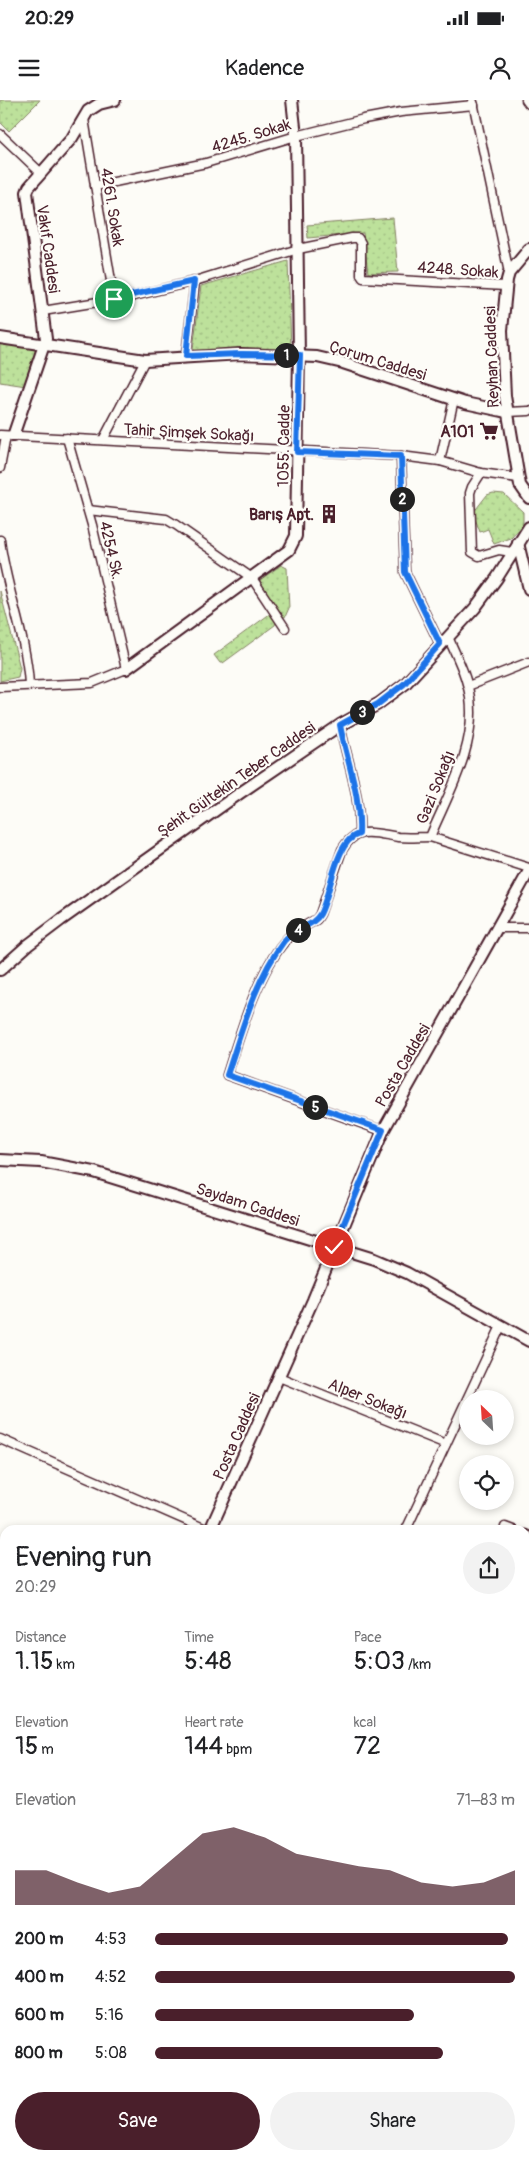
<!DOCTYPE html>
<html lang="en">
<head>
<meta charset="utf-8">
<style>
	body { margin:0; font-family:Pangolin,sans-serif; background:#f2f2f2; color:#202124; height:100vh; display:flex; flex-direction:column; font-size:19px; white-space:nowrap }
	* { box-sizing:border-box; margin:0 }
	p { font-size:16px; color:#757577 }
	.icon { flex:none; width:28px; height:28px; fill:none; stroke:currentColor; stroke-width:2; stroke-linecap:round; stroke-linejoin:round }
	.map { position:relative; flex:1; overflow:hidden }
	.details { position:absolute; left:0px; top:1425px; width:530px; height:635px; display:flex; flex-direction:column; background:#fff; border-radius:15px 15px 0 0; box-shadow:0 2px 8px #0003 }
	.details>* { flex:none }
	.needle { width:32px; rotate:335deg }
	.controls { position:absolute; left:459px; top:1290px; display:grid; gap:10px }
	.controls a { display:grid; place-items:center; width:55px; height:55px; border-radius:50%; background:#fff; box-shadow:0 2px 8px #0003; font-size:25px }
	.pin { position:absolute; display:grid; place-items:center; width:42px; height:42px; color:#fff; margin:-21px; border:2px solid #fff; border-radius:50%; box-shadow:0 1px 5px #0007 }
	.km { position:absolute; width:25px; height:25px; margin:-12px; border-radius:50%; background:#222; color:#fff; font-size:14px; line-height:25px; text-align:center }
	.round { display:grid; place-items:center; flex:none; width:52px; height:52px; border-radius:26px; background:#f2f2f2 }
	.headline { display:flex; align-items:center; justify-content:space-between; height:85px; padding:0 15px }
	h1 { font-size:28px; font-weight:600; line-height:38px }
	.stats { display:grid; grid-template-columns:repeat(3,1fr); gap:8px; height:85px; padding:5px 15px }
	.stats div { display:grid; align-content:center }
	.stats b { font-size:25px; font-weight:600 }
	.stats small { font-size:14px; font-weight:400 }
	.stats p { font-size:14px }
	.chart { height:140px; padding:10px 15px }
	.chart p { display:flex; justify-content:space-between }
	.chart svg { width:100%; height:90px; margin-top:5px; fill:#4a1f2b; opacity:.7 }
	.cta { display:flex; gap:10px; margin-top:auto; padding:10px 15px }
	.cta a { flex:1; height:58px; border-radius:30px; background:#4a1f2b; color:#fff; font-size:20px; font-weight:600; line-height:58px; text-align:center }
	.cta a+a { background:#f2f2f2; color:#202124 }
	ul { padding:0 15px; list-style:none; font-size:16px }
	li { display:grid; grid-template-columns:80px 60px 1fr; align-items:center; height:38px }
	li i { height:12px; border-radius:6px; background:#4a1f2b }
	.status { display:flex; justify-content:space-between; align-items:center; height:35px; padding:0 25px; background:#fff; direction:ltr }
	.status svg { height:14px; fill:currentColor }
	header { display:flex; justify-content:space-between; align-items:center; height:65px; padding:0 15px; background:#fff; font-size:22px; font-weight:600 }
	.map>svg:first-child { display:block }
</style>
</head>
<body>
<div class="status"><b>20:29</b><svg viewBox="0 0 49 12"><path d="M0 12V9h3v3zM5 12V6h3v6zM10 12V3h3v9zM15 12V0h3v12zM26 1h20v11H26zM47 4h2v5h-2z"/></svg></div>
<header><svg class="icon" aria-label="menu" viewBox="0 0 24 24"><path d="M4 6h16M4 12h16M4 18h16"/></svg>Kadence<svg class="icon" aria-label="person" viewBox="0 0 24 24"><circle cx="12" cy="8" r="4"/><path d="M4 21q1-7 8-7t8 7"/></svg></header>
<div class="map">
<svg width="529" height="2060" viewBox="0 0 529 2060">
	<defs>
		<pattern id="grass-dots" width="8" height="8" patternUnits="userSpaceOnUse" patternTransform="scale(1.25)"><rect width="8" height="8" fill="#bde19b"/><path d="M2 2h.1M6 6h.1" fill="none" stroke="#a4c186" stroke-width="1.8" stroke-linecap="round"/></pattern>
	</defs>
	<rect width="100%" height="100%" fill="#fdfcf7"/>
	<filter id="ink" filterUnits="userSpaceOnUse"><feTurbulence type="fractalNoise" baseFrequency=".02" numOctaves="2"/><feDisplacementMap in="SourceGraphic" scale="10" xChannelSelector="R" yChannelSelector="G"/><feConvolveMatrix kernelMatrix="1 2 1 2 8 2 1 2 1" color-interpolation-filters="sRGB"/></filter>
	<g filter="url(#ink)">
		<g fill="url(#grass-dots)" stroke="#848063">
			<path d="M0,0H40L9,31L0,22Z"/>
			<path d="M393,118L398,172L368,173L363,133L308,138L307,125Z"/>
			<path d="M288,161L291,250H193L201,186Z"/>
			<path d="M0,243L37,249L26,286L0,282Z"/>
			<path d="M493,393L504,394L523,412V425L511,438L494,444L488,429L480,432L473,413L487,395Z"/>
			<path d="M281,465L287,468L289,508L285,517L282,516L260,484V480Z"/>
			<path d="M0,491L20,568L18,577L0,581Z"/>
			<path d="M271,513L276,521L275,525L223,563H220L214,555Z"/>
			<path d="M5,1507V1560L0,1573V1517Z"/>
			<path d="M525,1750L529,1751V1822L525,1821Z"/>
		</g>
		<g fill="#bde19b" stroke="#848063">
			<path d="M525,1842L529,1843V1938H525Z"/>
			<path d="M5,1873V1958L0,1955V1903Z"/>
			<path d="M525,2052L529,2053V2060H336L337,2055H525Z"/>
		</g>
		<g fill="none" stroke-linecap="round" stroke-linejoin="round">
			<g stroke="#4a1f2b" stroke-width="11">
				<g id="street">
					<path d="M526,0L529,4"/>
					<path d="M473,2L509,173"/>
					<path d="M84,19L114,199"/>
					<path d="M0,34L41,73"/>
					<path d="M95,86L206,63L296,36L364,19L401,12L474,5"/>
					<path d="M43,211L134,196L195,181L298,149L352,138H358L361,143V175L363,178L505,186"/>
					<path d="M186,256L195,181"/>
					<path d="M507,312L529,311"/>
					<path d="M0,335L401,356L440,361L481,373L518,378"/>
					<path d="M103,340L145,260"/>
					<path d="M401,356L405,472L440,544"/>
					<path d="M440,361L454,299"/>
					<path d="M0,368L6,336"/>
					<path d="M481,373L472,387L470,393L472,452L479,456L499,450L512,452"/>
					<path d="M88,410L166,419L176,425L252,478L285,528"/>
					<path d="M0,440C6,489 26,535 29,584"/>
					<path d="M468,586L529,562"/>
					<path d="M0,587L92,583L126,569L92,425L67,338"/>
					<path d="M340,625C347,662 361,695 359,734"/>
					<path d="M430,737L529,768"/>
					<path d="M497,828H529"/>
					<path d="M383,1031L227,975C240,934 257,874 285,841C293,831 306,826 317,819L320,814L342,750C356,725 374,733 398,737C408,738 419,737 430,737C448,694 477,646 470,598C467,576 457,557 448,537"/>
					<path d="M279,1277L446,1344"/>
					<path d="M0,1339L208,1430"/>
					<path d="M505,1427L513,1430"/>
					<path d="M406,1430L501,1226"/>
					<path d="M525,1434L529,1436"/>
					<path d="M525,1502L529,1503"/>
					<path d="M0,1859L5,1845"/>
					<path d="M525,1943H529"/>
					<path d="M0,1963L5,1965"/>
					<path d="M325,2055V2060"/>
				</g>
			</g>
			<g stroke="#4a1f2b" stroke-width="14">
				<g id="secondary">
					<path d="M529,149L509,173L507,180L502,230L505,296L520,385L529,398"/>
					<path d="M0,238L145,260L241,254L317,257L343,263L465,303L507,312"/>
					<path d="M13,336L46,239L27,92L29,87L72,38L88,11L99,4L115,0"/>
					<path d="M518,443L529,489"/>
					<path d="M126,569L289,450L296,436L299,255L296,36L292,0"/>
					<path d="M0,870L28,845L61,820L240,693L340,625L378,604L405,584L475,508L497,478L529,427"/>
					<path d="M0,1060L41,1062L94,1072L374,1159L407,1173L529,1241"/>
					<path d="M210,1430L313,1200L383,1031L529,771"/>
					<path d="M525,1572L529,1565"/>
					<path d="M525,1836L529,1837"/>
				</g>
			</g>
			<use href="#street" stroke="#fdfcf7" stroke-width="8"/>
			<use href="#secondary" stroke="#fdfcf7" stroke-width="10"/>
		</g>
	</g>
	<g fill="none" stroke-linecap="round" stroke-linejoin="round" filter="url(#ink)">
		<g stroke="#fff" stroke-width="10">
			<path id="route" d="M114,199L194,181L186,256L241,254L300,255L297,352L401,356L405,472L440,544L404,584L378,604L340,625C347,662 361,695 359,734C335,740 331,794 320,814C313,827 293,829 284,841C255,880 242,930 227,975L383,1030L334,1147"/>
		</g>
		<use href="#route" stroke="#1a73e8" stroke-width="6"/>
	</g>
	<defs>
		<g id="supermarket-bare" transform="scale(1.5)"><path d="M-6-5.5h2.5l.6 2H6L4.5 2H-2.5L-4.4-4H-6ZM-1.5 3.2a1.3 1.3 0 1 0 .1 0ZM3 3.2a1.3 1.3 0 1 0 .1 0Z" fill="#4a1f2b" stroke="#fdfcf7" stroke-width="2.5" paint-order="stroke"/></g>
		<g id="building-bare" transform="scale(1.5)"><path d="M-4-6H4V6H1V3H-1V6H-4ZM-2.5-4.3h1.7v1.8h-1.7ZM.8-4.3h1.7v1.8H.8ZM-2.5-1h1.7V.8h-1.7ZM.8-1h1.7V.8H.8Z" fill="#4a1f2b" stroke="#fdfcf7" stroke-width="2.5" paint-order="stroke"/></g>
	</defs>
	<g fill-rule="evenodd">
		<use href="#supermarket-bare" x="489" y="331"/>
		<use href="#building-bare" x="329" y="414"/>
	</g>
	<g text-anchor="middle" stroke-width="4.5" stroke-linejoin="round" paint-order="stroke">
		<g font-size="16" fill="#4a1f2b" stroke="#fdfcf7">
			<text transform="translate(251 35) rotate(-17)" y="6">4245. Sokak</text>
			<text transform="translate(113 107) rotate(81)" y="6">4261. Sokak</text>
			<text transform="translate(49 149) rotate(82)" y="6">Vakıf Caddesi</text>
			<text transform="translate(458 169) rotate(4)" y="6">4248. Sokak</text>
			<text transform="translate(491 257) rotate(-92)" y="6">Reyhan Caddesi</text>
			<text transform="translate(378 260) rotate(17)" y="6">Çorum Caddesi</text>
			<text transform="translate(189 332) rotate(3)" y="6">Tahir Şimşek Sokağı</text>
			<text transform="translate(283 346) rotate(-89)" y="6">1055. Cadde</text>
			<text transform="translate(112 450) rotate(77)" y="6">4254 Sk.</text>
			<text transform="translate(236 679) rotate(-35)" y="6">Şehit Gültekin Teber Caddesi</text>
			<text transform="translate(435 687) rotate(-68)" y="6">Gazi Sokağı</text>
			<text transform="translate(402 965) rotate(-60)" y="6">Posta Caddesi</text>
			<text transform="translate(248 1104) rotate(18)" y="6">Saydam Caddesi</text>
			<text transform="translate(368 1298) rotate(22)" y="6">Alper Sokağı</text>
			<text transform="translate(236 1336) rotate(-66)" y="6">Posta Caddesi</text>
		</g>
		<g font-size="16" font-weight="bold" fill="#4a1f2b" stroke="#fdfcf7" text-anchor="end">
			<text x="474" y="337">A101</text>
			<text x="314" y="420">Barış Apt.</text>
		</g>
	</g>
</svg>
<div class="controls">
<a><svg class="needle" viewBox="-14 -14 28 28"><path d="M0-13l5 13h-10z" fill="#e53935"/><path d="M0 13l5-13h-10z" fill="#757577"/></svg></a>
<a><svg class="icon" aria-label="locate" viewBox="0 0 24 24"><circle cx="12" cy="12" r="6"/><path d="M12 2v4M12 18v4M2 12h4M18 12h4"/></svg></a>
</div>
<div class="pin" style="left:114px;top:199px;background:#1e9e55"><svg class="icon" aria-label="arrive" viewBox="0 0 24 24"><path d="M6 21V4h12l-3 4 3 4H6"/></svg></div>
<div class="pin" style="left:334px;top:1147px;background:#d93025"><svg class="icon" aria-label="check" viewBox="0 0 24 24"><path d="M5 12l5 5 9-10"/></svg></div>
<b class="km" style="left:286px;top:255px">1</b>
<b class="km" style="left:402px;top:399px">2</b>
<b class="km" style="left:362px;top:612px">3</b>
<b class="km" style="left:298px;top:830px">4</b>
<b class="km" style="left:315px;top:1007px">5</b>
<section class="details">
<div class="headline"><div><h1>Evening run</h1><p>20:29</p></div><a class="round"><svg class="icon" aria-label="share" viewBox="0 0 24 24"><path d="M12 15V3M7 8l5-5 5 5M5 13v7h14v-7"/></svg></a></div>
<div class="stats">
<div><p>Distance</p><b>1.15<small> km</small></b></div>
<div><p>Time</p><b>5:48</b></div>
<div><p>Pace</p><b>5:03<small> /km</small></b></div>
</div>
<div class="stats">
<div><p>Elevation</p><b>15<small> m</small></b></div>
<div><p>Heart rate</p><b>144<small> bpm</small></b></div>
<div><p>kcal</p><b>72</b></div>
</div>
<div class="chart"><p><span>Elevation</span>71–83 m</p>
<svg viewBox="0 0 160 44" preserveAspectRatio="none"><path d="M0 44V27L10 27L20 33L30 38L40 35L50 22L60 9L70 6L80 11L90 19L100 22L110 25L120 27L130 33L140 35L150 33L160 27V44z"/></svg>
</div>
<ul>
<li><b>200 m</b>4:53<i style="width:98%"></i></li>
<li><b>400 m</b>4:52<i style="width:100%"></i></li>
<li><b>600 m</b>5:16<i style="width:72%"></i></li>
<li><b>800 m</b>5:08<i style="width:80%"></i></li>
</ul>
<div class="cta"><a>Save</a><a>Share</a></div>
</section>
</div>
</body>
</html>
